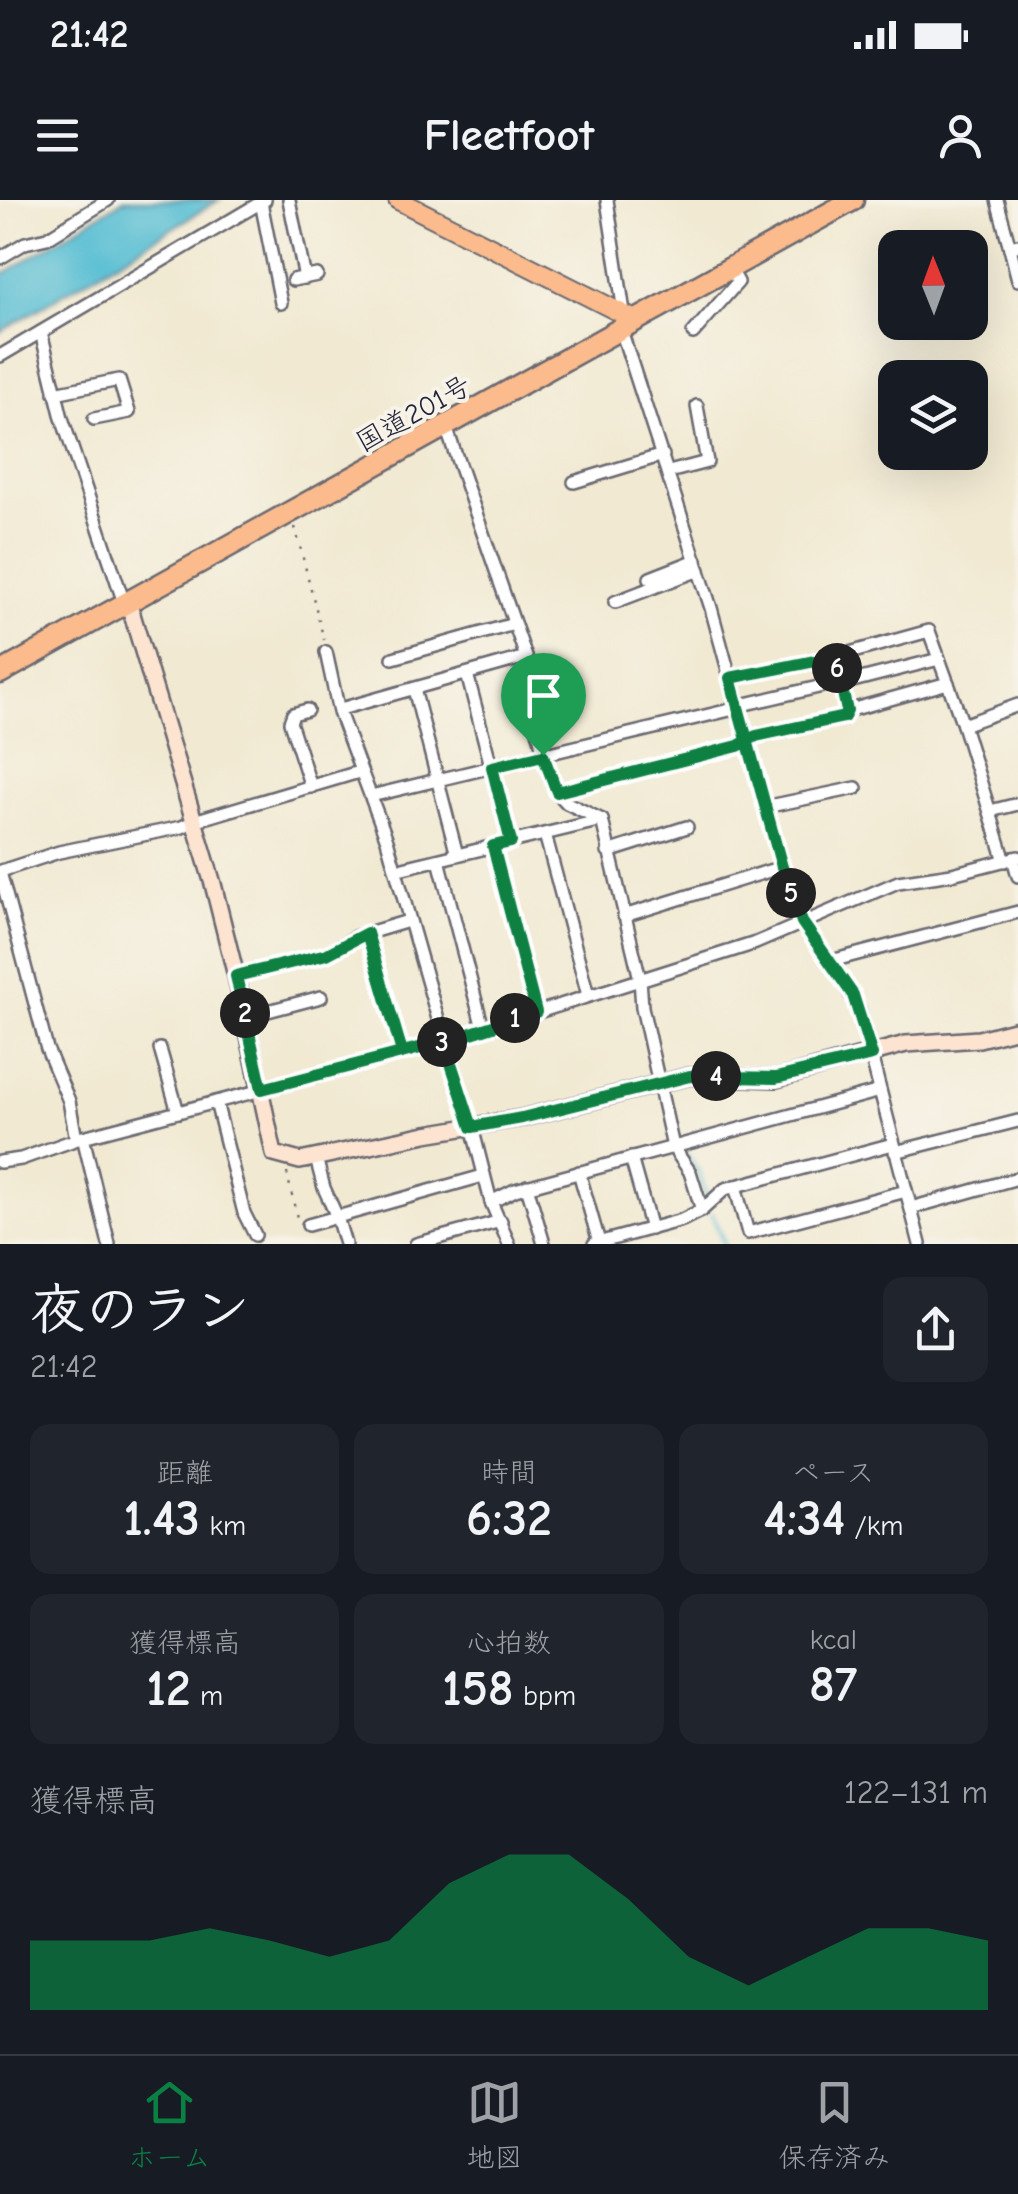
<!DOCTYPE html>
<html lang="ja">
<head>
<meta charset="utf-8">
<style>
	body { margin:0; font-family:"Comic Neue","Klee One",sans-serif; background:#20242c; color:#f1f3f6; height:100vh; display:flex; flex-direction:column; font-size:38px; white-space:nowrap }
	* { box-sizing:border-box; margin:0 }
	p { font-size:32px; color:#9ea1a6 }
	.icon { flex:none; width:55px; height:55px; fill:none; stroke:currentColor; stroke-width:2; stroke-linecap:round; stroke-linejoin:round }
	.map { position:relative; height:1044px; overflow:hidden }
	.details { display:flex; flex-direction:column; background:#171b24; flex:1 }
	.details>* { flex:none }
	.needle { width:65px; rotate:359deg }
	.fabs { position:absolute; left:878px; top:30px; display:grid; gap:20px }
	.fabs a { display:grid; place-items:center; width:110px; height:110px; border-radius:20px; background:#171b24; box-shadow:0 10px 40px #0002; font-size:50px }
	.pin { position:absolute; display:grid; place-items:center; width:85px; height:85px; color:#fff; margin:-102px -42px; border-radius:50% 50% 50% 0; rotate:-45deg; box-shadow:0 0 10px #0007 }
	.pin .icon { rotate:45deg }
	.km { position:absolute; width:50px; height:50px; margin:-25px; border-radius:50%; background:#222; color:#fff; font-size:28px; line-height:50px; text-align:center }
	.round { display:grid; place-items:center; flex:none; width:105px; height:105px; border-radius:20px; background:#20242c }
	.overview { display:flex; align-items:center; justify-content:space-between; height:170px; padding:0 30px }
	h1 { font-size:55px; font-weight:600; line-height:75px }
	.stats { display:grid; grid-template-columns:repeat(3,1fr); gap:15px; height:170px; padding:10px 30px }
	.stats div { display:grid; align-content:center; border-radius:20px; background:#20242c; text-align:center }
	.stats b { font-size:50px; font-weight:600 }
	.stats small { font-size:28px; font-weight:400 }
	.stats p { font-size:28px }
	.chart { height:280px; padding:20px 30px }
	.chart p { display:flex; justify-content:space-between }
	.chart svg { width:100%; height:180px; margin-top:10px; fill:#0b8043; opacity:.7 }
	.status { display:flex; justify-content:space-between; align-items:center; height:70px; padding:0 50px; background:#171b24; direction:ltr }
	.status svg { height:28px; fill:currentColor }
	header { display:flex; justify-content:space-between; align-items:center; height:130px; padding:0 30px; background:#171b24; font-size:45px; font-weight:600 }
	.menu { display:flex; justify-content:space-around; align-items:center; height:140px; border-top:2px solid #363941; background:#171b24; font-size:28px; color:#9ea1a6 }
	.menu a { display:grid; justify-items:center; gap:5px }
	.menu .selected { color:#0b8043 }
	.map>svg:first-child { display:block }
</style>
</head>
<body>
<div class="status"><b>21:42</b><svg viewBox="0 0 49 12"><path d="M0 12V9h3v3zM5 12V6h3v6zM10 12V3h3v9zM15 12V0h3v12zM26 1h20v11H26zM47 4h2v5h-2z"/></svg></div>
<header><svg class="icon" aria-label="menu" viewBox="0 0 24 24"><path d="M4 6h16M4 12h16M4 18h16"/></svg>Fleetfoot<svg class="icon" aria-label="person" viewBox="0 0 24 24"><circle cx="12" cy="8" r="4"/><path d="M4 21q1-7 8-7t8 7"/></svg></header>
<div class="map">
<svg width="1018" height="1044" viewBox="0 0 1018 1044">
	<rect width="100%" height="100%" fill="#f7f3e8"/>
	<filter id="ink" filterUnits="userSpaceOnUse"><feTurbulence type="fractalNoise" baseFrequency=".01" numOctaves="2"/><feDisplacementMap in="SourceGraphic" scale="20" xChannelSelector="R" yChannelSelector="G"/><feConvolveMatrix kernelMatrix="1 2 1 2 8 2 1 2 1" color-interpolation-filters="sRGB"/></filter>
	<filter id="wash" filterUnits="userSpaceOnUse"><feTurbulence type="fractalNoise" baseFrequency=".0048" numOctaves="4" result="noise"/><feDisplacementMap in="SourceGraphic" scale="40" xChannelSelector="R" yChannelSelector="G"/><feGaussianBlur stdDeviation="2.25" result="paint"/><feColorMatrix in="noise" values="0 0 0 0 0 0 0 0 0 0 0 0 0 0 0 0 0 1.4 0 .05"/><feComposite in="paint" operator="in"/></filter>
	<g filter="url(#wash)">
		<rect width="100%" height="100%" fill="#f1e9d2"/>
		<path fill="#55bdd3" stroke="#3c7087" stroke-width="2.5" d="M123,0H219L0,132V76Z"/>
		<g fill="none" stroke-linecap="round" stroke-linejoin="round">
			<g stroke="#55bdd3" stroke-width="4">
				<path d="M685,952L699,973L706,996"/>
				<path d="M712,1014L724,1044"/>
			</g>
		</g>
	</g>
	<g filter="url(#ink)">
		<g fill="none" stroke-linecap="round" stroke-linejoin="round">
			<g stroke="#6a6870" stroke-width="16">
				<g id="street">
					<path d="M289,0L305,78"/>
					<path d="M607,0L624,112"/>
					<path d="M997,0L1010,48L1018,45"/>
					<path d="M261,2L281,103"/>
					<path d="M1010,48L1018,80"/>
					<path d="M0,58L25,43L47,38L108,0"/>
					<path d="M293,80L317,75"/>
					<path d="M620,127L711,408L782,667L801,722L831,761L859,809L920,1044"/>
					<path d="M41,132L62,218L122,397L128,401"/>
					<path d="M693,133L738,82L730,68"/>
					<path d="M0,156L265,0"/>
					<path d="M55,193L119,180L129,212L94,219"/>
					<path d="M446,227L526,457L535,519L550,577L557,592L567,603L602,620L640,779L642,807L673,947L690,972L702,1010"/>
					<path d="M669,272L707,262L697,206"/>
					<path d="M574,282L663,255"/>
					<path d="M650,378L696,360"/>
					<path d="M615,402L699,370"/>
					<path d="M326,452L339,512L387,640L442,833"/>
					<path d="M835,457L847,511"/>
					<path d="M393,458L514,424"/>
					<path d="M467,474L511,642"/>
					<path d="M730,478L835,457L929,431L963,525L1005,661"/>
					<path d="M841,484L939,459"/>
					<path d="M414,489L457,655"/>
					<path d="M737,506L840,482"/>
					<path d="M344,508L526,457"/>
					<path d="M307,510L293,514L290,522L311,587"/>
					<path d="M963,525L1018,505"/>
					<path d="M557,592L738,546L756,536L845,517L847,511L948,483"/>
					<path d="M375,595L738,508"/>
					<path d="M765,607L856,588"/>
					<path d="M990,611L1018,604"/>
					<path d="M545,634L588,795"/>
					<path d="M493,646L536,812"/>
					<path d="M608,652L687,627"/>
					<path d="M1013,658L1018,676"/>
					<path d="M439,660L483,828"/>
					<path d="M403,668L602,620"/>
					<path d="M1,671L59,652L182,627L194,621L359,572"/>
					<path d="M0,672L47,849L69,901L76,939"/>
					<path d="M624,716L782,667"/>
					<path d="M367,733L402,852"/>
					<path d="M831,761L1018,712"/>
					<path d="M236,776L327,754L355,737L405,722"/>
					<path d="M245,817L321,797"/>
					<path d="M444,842L472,927L491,1002L509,1044"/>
					<path d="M160,849L178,912"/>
					<path d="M216,902L244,1013L255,1035"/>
					<path d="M83,937L109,1044"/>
					<path d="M895,952L1018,921"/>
					<path d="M631,958L651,1029"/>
					<path d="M0,962L21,959L83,937L444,842L756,743L898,682L952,674L1018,657"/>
					<path d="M579,972L599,1042"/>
					<path d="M527,986L544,1044"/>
					<path d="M735,986L748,1033L906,991"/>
					<path d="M491,1002L515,990L880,891"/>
					<path d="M911,1008L1018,978"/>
					<path d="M308,1025L337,1017L324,988L316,958"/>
					<path d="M345,1044L337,1017L483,976"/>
					<path d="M416,1044L501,1021"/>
					<path d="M594,1044L682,1020L702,1010L725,989L893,944"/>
				</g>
			</g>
			<g stroke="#6a6870" stroke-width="20">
				<path id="secondary" d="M128,401L213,684L236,776L274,954L300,961L426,934L522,918L690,876L776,879L906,844L979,839L1018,829"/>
			</g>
			<g stroke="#6a6870" stroke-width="22">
				<path id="primary" d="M398,0L635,120"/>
			</g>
			<g stroke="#6a6870" stroke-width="25">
				<path id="highway" d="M0,473L853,0"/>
			</g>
			<g stroke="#6a6870" stroke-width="2.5" stroke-dasharray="2.5 8" stroke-linecap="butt">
				<path d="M295,327L324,440"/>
				<path d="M287,973L297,1018"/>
			</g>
			<use href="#street" stroke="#fff" stroke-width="11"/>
			<use href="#secondary" stroke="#fde4d1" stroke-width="15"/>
			<use href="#primary" stroke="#fbbb8d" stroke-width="18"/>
			<use href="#highway" stroke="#fbbb8d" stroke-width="20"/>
		</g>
	</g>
	<g fill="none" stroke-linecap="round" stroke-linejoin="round" filter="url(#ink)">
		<g stroke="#fff" stroke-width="20">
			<path id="route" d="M543,555L492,567L511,642L493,646L536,812L444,842L262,889L236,776L327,754L367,733L402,852L444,842L472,927L522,918L690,876L776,878L872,855L853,795L802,722L782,667L730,478L835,457L847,511L844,517L756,536L738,546L557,592L543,555"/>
		</g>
		<use href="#route" stroke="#0b8043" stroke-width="12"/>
	</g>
	<g text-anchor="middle" stroke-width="8" stroke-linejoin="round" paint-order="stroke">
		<g font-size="28" fill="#22223b" stroke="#f7f3e8">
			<text transform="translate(413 213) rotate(-29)" y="10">国道201号</text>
		</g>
	</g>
</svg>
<div class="fabs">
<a><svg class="needle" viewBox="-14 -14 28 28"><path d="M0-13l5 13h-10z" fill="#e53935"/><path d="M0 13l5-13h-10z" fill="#9ea1a6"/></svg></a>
<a><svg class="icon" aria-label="layers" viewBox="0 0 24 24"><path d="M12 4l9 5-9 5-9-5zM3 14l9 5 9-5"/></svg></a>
</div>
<div class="pin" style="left:543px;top:555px;background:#1e9e55"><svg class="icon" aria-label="arrive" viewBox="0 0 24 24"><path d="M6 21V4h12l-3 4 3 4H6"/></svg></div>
<b class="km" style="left:515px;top:818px">1</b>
<b class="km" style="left:245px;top:813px">2</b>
<b class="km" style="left:442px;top:842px">3</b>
<b class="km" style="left:716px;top:876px">4</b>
<b class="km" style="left:791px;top:693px">5</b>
<b class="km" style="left:837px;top:468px">6</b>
</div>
<section class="details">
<div class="overview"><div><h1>夜のラン</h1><p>21:42</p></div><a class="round"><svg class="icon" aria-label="share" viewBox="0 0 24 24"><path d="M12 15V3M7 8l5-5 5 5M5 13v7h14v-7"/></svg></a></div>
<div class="stats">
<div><p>距離</p><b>1.43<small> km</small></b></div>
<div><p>時間</p><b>6:32</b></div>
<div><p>ペース</p><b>4:34<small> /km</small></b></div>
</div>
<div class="stats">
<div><p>獲得標高</p><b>12<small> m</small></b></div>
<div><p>心拍数</p><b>158<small> bpm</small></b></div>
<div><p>kcal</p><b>87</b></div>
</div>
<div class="chart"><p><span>獲得標高</span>122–131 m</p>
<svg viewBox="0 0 160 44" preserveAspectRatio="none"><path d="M0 44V27L10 27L20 27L30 24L40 27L50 31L60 27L70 13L80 6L90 6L100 17L110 31L120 38L130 31L140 24L150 24L160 27V44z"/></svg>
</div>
</section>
<nav class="menu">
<a class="selected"><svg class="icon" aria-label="home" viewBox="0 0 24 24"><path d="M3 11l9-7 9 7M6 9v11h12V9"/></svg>ホーム</a>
<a><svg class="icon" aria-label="map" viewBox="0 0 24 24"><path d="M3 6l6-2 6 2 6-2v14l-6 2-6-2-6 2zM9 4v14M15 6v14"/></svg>地図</a>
<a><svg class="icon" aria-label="saved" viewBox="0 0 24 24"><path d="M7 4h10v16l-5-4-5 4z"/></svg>保存済み</a>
</nav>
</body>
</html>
